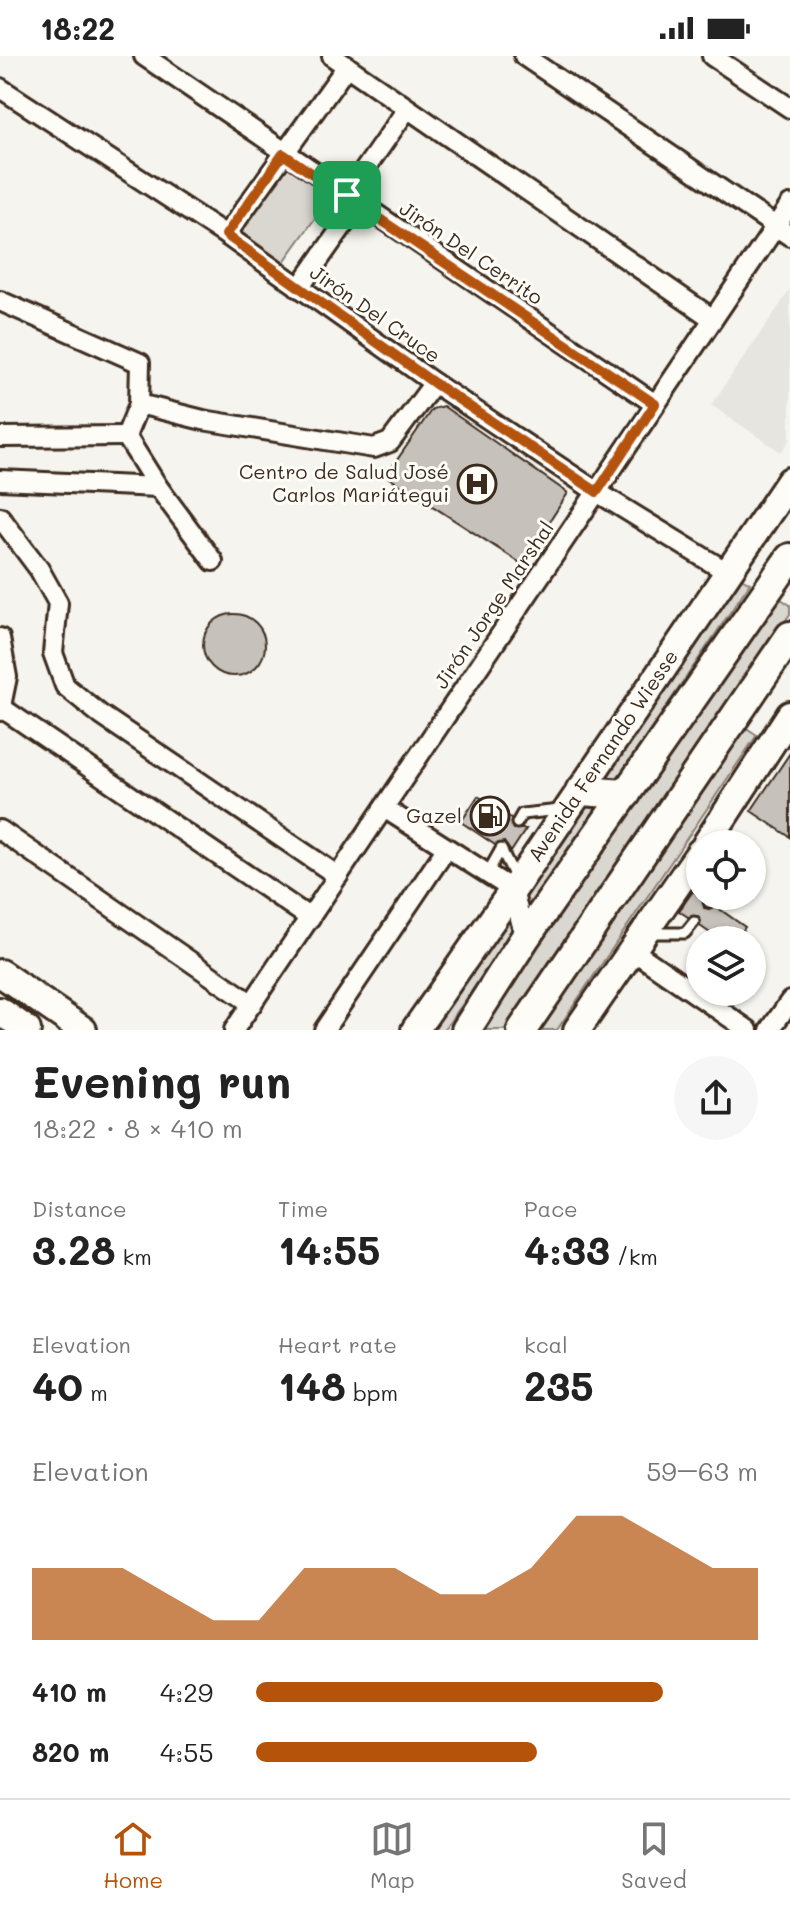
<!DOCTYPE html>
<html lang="en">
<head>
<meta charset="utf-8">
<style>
	body { margin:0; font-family:Mali,sans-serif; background:#f6f6f6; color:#222; height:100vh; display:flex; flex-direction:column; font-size:30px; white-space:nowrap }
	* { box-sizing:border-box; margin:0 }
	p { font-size:26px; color:#767676 }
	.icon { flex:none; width:44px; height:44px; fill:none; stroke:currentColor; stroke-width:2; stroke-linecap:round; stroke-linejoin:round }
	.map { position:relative; height:974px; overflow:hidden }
	.drawer { display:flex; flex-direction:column; background:#fff; flex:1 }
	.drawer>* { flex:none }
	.tools { position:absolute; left:686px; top:774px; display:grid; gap:16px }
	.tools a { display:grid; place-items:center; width:80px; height:80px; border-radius:50%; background:#fff; box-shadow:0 2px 6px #0004; font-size:40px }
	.pin { position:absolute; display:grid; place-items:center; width:68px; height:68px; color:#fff; margin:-34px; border-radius:16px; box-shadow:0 4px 12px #0006 }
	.round { display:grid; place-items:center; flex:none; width:84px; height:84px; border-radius:42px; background:#f6f6f6 }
	.headline { display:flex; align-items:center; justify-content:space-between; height:136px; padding:0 32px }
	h1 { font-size:44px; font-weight:700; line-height:60px }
	.stats { display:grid; grid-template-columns:repeat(3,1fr); gap:12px; height:136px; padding:8px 32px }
	.stats div { display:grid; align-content:center }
	.stats b { font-size:40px; font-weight:700 }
	.stats small { font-size:22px; font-weight:400 }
	.stats p { font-size:22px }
	.chart { height:224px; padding:16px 32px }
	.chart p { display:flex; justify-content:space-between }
	.chart svg { width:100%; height:144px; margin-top:8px; fill:#b45309; opacity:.7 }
	ul { padding:0 32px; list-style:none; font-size:26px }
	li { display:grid; grid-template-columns:128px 96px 1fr; align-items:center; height:60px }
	li i { height:20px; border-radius:10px; background:#b45309 }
	.status { display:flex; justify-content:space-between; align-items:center; height:56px; padding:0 40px; background:#fff; direction:ltr }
	.status svg { height:22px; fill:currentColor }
	.menu { display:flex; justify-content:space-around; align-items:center; height:112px; border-top:2px solid #e0e0e0; background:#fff; font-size:22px; color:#767676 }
	.menu a { display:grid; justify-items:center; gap:4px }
	.menu .current { color:#b45309 }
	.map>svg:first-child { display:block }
</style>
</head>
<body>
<div class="status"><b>18:22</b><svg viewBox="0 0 49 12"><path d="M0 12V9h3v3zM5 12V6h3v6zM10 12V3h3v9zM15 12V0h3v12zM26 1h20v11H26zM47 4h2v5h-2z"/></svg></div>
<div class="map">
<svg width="790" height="974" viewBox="0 0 790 974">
	<rect width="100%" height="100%" fill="#f5f4ee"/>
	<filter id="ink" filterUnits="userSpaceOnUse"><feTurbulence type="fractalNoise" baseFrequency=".0125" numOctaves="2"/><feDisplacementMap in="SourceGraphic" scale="16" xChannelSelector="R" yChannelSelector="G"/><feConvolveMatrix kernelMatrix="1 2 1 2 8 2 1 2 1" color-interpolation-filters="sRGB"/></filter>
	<g filter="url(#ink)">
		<path fill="#e7e5df" d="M790,234V384L781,396L711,349Z"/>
		<g fill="#dad6d0" stroke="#8a8077" stroke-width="2">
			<path d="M288,110L331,140L283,207L241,176Z"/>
			<path d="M733,517L750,527L616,725L591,731Z"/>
			<path d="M769,535L790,549V558L508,974H472Z"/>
			<path d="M739,667L757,679L557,974H532Z"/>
			<path d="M606,743L526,859L522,837L583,747Z"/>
			<path d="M507,859L513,878L444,974H427Z"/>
		</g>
		<g fill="#c7c1bb" stroke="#3b2a1e" stroke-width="2">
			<path d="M443,350L568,437L522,508L386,420L432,353Z"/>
			<circle cx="234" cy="589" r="31"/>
			<path d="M790,697V781L751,755Z"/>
			<path d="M478,740L511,762L513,773H526L511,796L504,786L495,789L461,766Z"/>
			<path d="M693,835L703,842L704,852L709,853L715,850L745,871L736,884H720L700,870L698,860L688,861L679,855Z"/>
		</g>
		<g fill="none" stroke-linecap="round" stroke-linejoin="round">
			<g stroke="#3b2a1e" stroke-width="15">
				<g id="lane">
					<path d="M517,767L522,758L560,754"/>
					<path d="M501,793L517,825"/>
					<path d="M487,818L500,795"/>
					<path d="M709,846L713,840"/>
					<path d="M647,877H685L694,866"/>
				</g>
			</g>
			<g stroke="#3b2a1e" stroke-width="24">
				<g id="street">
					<path d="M144,0L655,348"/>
					<path d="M332,0L713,263"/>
					<path d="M524,0L790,180"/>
					<path d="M712,0L790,52"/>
					<path d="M0,32L226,179L434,327L597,436L727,516"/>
					<path d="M347,139L407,53"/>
					<path d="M226,179L347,10"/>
					<path d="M299,232L359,147"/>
					<path d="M0,245L140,307L139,348L126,380L158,431L213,505"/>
					<path d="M139,348L203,364L374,392L390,386L434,327"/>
					<path d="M0,381L126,380"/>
					<path d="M0,424L158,431"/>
					<path d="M0,461L39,513L58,547L53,597L65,630L101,659L338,820"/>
					<path d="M0,582L7,621L0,655"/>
					<path d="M2,652L310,862"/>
					<path d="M384,752L513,834L525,882"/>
					<path d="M0,774L252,948"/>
					<path d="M632,894L748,974"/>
					<path d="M234,974L790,149"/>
					<path d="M324,974L446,793"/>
					<path d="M770,974L790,945"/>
				</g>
			</g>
			<g stroke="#3b2a1e" stroke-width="32">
				<g id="secondary">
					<path d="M706,788L790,659"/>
					<path d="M0,917L83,974"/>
					<path d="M0,955L27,974"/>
					<path d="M415,974L513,834L790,425"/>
					<path d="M577,974L700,796"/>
				</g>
			</g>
			<g stroke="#3b2a1e" stroke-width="34">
				<g id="primary">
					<path d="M580,735L626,738"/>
					<path d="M466,974L525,882L790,502"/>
					<path d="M522,974L790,580"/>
				</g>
			</g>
			<use href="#lane" stroke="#fdfcf7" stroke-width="9"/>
			<use href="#street" stroke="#fdfcf7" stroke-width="18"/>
			<use href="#secondary" stroke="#fdfcf7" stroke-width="26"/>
			<use href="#primary" stroke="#fdfcf7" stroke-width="28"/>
		</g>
	</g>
	<g fill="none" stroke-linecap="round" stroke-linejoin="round" filter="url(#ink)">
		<g stroke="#fff" stroke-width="16">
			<path id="route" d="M283,98L655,348L597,436L434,327L226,179Z"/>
		</g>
		<use href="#route" stroke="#b45309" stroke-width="10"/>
	</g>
	<defs>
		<g id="hospital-ring" transform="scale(2)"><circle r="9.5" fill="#fdfcf7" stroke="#3b2a1e" stroke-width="1.5"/><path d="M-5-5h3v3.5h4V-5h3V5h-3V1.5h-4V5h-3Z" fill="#3b2a1e"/></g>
		<g id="fuel-ring" transform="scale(2)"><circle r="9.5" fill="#fdfcf7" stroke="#3b2a1e" stroke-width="1.5"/><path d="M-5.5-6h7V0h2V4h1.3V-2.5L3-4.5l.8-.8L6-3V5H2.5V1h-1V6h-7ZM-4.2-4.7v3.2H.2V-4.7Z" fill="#3b2a1e"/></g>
	</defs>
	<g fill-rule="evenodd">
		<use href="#hospital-ring" x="477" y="428"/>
		<use href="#fuel-ring" x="490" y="760"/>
	</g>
	<g text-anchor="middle" stroke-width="6" stroke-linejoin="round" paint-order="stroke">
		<g font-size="20" fill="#3b2a1e" stroke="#fdfcf7">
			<text transform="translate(471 197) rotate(34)" y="7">Jirón Del Cerrito</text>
			<text transform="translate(375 258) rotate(35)" y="7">Jirón Del Cruce</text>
			<text transform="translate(494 549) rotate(-56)" y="7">Jirón Jorge Marshal</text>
			<text transform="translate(603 700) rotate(-56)" y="7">Avenida Fernando Wiesse</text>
		</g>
		<g font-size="20" fill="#3b2a1e" stroke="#fdfcf7" text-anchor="end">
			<text x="449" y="423">Centro de Salud José<tspan x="449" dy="23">Carlos Mariátegui</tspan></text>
			<text x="462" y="767">Gazel</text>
		</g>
	</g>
</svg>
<div class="tools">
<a><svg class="icon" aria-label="locate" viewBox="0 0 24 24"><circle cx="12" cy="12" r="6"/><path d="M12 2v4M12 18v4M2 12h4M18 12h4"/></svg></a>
<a><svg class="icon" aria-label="layers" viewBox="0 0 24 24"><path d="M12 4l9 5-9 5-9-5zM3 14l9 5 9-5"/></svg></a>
</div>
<div class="pin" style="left:347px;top:139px;background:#1e9e55"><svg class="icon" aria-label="arrive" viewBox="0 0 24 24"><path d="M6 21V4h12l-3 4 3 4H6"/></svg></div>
</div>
<section class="drawer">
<div class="headline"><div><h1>Evening run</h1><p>18:22 · 8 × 410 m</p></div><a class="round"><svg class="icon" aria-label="share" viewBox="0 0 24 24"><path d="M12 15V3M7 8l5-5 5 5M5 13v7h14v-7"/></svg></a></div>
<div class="stats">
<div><p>Distance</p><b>3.28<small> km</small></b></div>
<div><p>Time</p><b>14:55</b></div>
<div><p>Pace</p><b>4:33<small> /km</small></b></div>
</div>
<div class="stats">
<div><p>Elevation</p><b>40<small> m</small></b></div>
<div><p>Heart rate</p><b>148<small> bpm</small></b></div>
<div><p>kcal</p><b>235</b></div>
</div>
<div class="chart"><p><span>Elevation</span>59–63 m</p>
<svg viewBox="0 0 160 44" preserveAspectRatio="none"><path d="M0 44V22L10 22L20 22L30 30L40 38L50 38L60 22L70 22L80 22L90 30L100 30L110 22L120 6L130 6L140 14L150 22L160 22V44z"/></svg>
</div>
<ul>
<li><b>410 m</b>4:29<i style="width:81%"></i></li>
<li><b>820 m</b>4:55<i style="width:56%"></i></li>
</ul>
</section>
<nav class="menu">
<a class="current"><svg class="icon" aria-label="home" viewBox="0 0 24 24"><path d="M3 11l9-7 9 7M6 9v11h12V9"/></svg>Home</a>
<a><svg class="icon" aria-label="map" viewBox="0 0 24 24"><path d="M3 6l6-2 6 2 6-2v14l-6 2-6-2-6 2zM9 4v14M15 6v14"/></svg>Map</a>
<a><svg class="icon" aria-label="saved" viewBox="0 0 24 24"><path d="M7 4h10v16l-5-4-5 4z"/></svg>Saved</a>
</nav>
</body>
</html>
